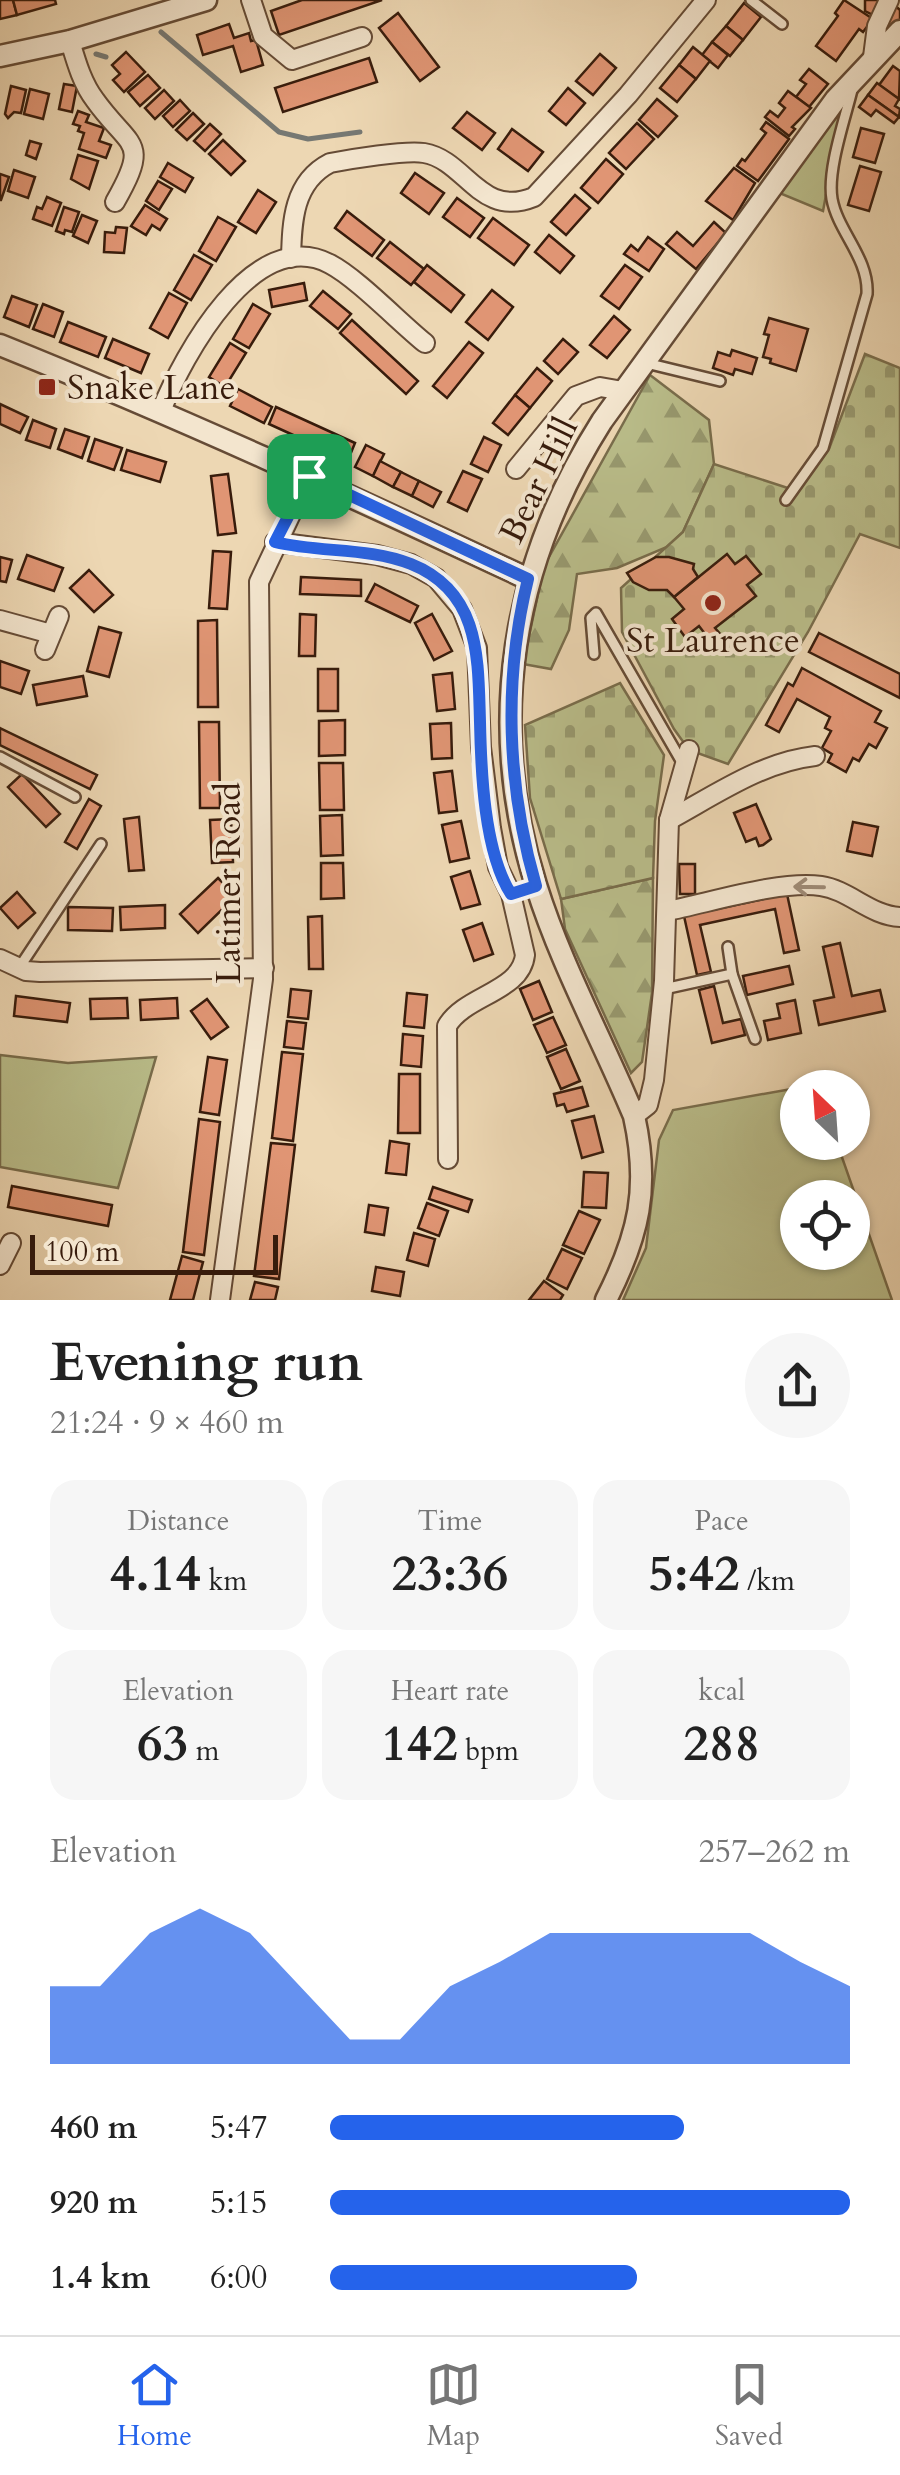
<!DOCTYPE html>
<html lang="en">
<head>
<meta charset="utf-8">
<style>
	body { margin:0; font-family:Cardo,serif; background:#f6f6f6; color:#222; height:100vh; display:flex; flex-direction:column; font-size:38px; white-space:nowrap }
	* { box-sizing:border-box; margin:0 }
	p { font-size:32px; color:#767676 }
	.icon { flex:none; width:55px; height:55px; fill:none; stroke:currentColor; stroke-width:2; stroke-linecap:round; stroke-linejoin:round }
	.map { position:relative; height:1300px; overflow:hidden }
	.sheet { display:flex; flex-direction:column; background:#fff; flex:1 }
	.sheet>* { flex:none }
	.needle { width:65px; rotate:335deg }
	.buttons { position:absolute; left:780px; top:1070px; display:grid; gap:20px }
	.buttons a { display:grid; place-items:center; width:90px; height:90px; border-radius:50%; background:#fff; box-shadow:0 2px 8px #0004; font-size:50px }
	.scale { position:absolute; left:30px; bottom:25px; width:248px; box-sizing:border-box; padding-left:10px; border:5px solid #381c0c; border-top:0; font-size:28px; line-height:35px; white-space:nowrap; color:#381c0c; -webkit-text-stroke:8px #f3e5ce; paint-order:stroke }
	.pin { position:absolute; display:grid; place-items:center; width:85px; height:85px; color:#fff; margin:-42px; border-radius:20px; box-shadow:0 5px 15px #0006 }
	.round { display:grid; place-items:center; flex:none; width:105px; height:105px; border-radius:52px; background:#f6f6f6 }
	.head { display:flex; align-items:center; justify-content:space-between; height:170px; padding:0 50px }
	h1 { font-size:55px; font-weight:700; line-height:75px }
	.figures { display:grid; grid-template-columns:repeat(3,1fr); gap:15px; height:170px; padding:10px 50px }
	.figures div { display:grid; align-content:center; border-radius:25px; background:#f6f6f6; text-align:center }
	.figures b { font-size:50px; font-weight:700 }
	.figures small { font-size:28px; font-weight:400 }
	.figures p { font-size:28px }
	.chart { height:280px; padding:20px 50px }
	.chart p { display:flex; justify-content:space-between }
	.chart svg { width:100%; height:180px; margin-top:10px; fill:#2563eb; opacity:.7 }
	ul { padding:0 50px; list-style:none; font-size:32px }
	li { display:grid; grid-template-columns:160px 120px 1fr; align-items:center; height:75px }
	li i { height:25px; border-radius:12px; background:#2563eb }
	.dock { display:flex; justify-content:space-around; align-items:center; height:140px; border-top:2px solid #e0e0e0; background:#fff; font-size:28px; color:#767676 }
	.dock a { display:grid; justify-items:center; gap:5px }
	.dock .active { color:#2563eb }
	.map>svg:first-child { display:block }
</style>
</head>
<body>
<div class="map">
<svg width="900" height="1300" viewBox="0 0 900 1300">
	<defs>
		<pattern id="forest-firs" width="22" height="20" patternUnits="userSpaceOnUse" patternTransform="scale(2.5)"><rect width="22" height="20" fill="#babe8b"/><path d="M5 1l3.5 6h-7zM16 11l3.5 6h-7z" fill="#989a70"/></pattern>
		<pattern id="cemetery-stones" width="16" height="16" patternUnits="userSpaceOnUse" patternTransform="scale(2.5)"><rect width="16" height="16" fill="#babe8b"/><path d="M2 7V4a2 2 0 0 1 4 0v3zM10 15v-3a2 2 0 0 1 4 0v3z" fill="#989a70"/></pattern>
	</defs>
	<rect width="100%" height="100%" fill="#edd7b3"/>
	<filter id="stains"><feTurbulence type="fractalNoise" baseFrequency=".002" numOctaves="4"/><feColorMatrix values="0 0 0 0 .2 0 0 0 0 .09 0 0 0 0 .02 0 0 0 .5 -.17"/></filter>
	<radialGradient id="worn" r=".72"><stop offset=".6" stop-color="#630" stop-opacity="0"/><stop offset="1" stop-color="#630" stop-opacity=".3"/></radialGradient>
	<g fill="#babe8b" stroke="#796d4c" stroke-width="2.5" fill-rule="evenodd">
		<path d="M838,115L840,119L823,211L777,192Z"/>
		<path d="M0,1055L68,1063L156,1057L118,1188L0,1167Z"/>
		<path d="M797,1088L798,1142L837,1143L892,1300H623L646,1248L659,1140L673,1110ZM798,1198H852V1252H798Z"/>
	</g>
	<g fill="url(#forest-firs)" stroke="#796d4c" stroke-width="2.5">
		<path d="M650,375L709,420L714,464L683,532L667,547L617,568L577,574L569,630L551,669L523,664L544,566Z"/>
		<path d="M653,878L652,993L642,1062L631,1073L565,929L561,899Z"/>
	</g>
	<g fill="url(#cemetery-stones)" stroke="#796d4c" stroke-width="2.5">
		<path d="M865,354L900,368V548L860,534L808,632L728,764L689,750L674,729L622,632L621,588L683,532L714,464L797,491L829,449Z"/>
		<path d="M620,683L664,755L655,821L653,878L561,899L530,798L525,725Z"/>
	</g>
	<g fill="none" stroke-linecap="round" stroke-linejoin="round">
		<g stroke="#767873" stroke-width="5">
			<path d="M161,32L279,132L308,139L360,132"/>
			<path d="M96,54L106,57"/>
		</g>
	</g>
	<g fill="#e09574" stroke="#381c0c" stroke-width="2.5">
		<path d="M0,0H13L17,15L0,19Z"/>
		<path d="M13,0H55L56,4L17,15Z"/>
		<path d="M302,0H382L279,35L271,11Z"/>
		<path d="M844,0L873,19L863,32L859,29L836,61L816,46L838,16L835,13Z"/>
		<path d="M865,0H884L875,16L865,11Z"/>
		<path d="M744,3L761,17L743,40L726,26Z"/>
		<path d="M892,3L900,10V24L888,34L880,26Z"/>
		<path d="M398,13L439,67L420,81L379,28Z"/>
		<path d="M229,24L234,38L249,33L251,41L256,40L263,65L241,72L233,46L203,55L197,35Z"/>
		<path d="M726,26L743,40L730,56L712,42Z"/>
		<path d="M712,42L728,55L718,68L702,55Z"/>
		<path d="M693,47L710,61L696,79L679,65Z"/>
		<path d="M126,52L145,72L124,92L113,80L120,74L112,65Z"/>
		<path d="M600,54L616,68L593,95L576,81Z"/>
		<path d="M369,58L377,82L283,112L275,88Z"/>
		<path d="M679,65L696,79L677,102L660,88Z"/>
		<path d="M893,66L900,71L899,99L879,85Z"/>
		<path d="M809,69L828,84L809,107L796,97L806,84L800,80Z"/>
		<path d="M148,75L160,88L140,106L128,92Z"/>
		<path d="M877,83L899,99L895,106L900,109L899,117L868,95Z"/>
		<path d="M64,84L77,86L72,112L59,109Z"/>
		<path d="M11,86L26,90L21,113L14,112L8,118L5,114Z"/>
		<path d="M568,88L585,103L566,125L549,111Z"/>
		<path d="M30,89L49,94L43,119L24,114Z"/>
		<path d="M164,90L174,101L155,119L145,108Z"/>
		<path d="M788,91L811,108L792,127L795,129L789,136L765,117L770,111L778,117L785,108L779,103Z"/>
		<path d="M868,95L899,117L894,123L876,110L871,116L859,107Z"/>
		<path d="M657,99L677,116L658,137L639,120Z"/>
		<path d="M180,100L190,111L173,127L163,116Z"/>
		<path d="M78,111L89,115L86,122L104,128L99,141L111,145L106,158L79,149L84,133L78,131L80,126L73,124Z"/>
		<path d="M467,112L495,133L482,150L453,128Z"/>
		<path d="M193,113L204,124L187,140L176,130Z"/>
		<path d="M766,122L789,139L758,181L737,166L742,159L745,161L766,133L761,129Z"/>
		<path d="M637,123L654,139L626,169L609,153Z"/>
		<path d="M210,124L221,134L205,151L194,141Z"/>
		<path d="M861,128L884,134L875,163L853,157Z"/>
		<path d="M512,129L543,152L528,171L498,149Z"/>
		<path d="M223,140L245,161L231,175L209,154Z"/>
		<path d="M30,141L41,144L36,159L26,155Z"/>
		<path d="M78,155L98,161L89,189L71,179Z"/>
		<path d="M606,159L623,174L598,203L581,188Z"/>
		<path d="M168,163L193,178L185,192L160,177Z"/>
		<path d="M860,166L881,172L869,211L848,205Z"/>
		<path d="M734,168L755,183L733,220L706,201Z"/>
		<path d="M14,170L35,177L28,198L8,191Z"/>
		<path d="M415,173L444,193L429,214L401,193Z"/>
		<path d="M0,174L9,177L1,200H0Z"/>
		<path d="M158,181L172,189L159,210L146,201Z"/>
		<path d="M258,190L276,202L256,233L238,222Z"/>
		<path d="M575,195L590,208L566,235L551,222Z"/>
		<path d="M47,197L61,203L52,226L33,219L37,207L42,209Z"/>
		<path d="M457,198L484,218L470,237L443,217Z"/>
		<path d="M145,205L167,219L160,230L152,225L146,235L131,226Z"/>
		<path d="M64,207L79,212L72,232L65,230L64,234L56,231Z"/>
		<path d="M347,211L384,240L372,256L335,228Z"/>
		<path d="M82,215L97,221L88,243L73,236Z"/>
		<path d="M218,217L236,227L216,261L199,251Z"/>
		<path d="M493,218L529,245L514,265L478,238Z"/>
		<path d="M714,222L726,233L696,269L666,244L677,232L693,246Z"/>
		<path d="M116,227L127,228L124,253L104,252L105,232L115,233Z"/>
		<path d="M549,235L574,256L560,273L535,252Z"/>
		<path d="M648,237L664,249L649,271L624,254L631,245L638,251Z"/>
		<path d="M390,242L424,269L411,285L377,258Z"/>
		<path d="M194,255L212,265L191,300L174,290Z"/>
		<path d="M427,265L464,295L451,312L414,282Z"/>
		<path d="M625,265L642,277L619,309L601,296Z"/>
		<path d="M304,283L307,300L272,307L269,290Z"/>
		<path d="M492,290L513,307L488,340L466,322Z"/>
		<path d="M323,291L351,314L338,329L310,306Z"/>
		<path d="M169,293L187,303L168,338L150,328Z"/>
		<path d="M12,296L37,305L29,327L4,317Z"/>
		<path d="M43,304L63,312L54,337L33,329Z"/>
		<path d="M253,304L270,314L249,348L233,339Z"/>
		<path d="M614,316L630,330L607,358L590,345Z"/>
		<path d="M769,318L808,329L796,371L770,363L771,359L763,357L769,335L764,334Z"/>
		<path d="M352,320L418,381L406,394L340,333Z"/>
		<path d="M68,322L106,337L98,357L60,342Z"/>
		<path d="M113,339L149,354L141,373L105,358Z"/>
		<path d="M563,339L578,352L558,374L544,361Z"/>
		<path d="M469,342L483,353L447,398L433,386Z"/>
		<path d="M230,343L246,353L225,387L209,377Z"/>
		<path d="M732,350L757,358L752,374L735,369L733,375L713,368L718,352L730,356Z"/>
		<path d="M537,368L552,381L530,408L515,395Z"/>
		<path d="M238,389L272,407L264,423L230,406Z"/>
		<path d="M515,395L530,408L508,435L493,423Z"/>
		<path d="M0,404L28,417L20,433L0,424Z"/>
		<path d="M276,407L355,443L348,460L269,424Z"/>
		<path d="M33,420L56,429L50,448L26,440Z"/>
		<path d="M65,429L89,437L82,458L58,449Z"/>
		<path d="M484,437L501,445L488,472L471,464Z"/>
		<path d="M95,439L122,448L114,470L88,461Z"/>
		<path d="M366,445L384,454L373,476L355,467Z"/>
		<path d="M127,450L166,462L160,482L121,470Z"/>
		<path d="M380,461L401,472L393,487L373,476Z"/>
		<path d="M463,471L482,479L467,511L448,502Z"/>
		<path d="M401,472L419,481L412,496L393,487Z"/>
		<path d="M228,474L236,533L218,535L211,476Z"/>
		<path d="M419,481L441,492L433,507L412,496Z"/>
		<path d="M213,551L231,552L227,609L209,608Z"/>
		<path d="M727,554L735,564L746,556L761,574L747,585L756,596L715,628L721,635L712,643L699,626L685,637L672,619L684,609L674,597Z"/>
		<path d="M27,555L63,568L54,591L18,579Z"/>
		<path d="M0,557L12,560L6,582L0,581Z"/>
		<path d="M656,557H669L694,564L693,569L698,577L674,597L667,590H649L633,582L627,573Z"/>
		<path d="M89,570L113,595L94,612L70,588Z"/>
		<path d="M301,577L361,580V596L300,594Z"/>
		<path d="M375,584L418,606L410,622L366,601Z"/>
		<path d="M300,614L316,615L315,656H299Z"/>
		<path d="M432,614L452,651L434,660L415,623Z"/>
		<path d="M217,620L218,707H198V621Z"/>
		<path d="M99,627L121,633L109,677L87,671Z"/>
		<path d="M819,633L900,674V698L809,652Z"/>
		<path d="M0,661L29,671L21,694L0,687Z"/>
		<path d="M802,668L881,711L875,722L887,728L876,748L869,744L859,761L853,758L846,772L828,762L832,754L822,748L831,731L825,728L830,717L797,699L779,732L766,725L788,683L793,686Z"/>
		<rect x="318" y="669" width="20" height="42"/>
		<path d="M452,673L455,709L437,711L433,675Z"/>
		<path d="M83,676L87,696L37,705L33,685Z"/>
		<path d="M345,720V755L319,756V721Z"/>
		<path d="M199,722H219L220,808H200Z"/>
		<path d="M451,723L452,758L432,759L430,724Z"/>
		<path d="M0,728L97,775L90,789L0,745Z"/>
		<path d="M319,763H343L344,810H320Z"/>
		<path d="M452,771L457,811L439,813L434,773Z"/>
		<path d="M22,774L60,814L46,827L8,787Z"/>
		<path d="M89,799L101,806L77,849L65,842Z"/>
		<path d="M756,804L771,839L763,845L759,846L756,838L746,842L734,813Z"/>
		<path d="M342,815L343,855L321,856L320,816Z"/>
		<path d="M139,817L144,870L129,871L124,819Z"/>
		<path d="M231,819L233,862L212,863L210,820Z"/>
		<path d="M461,821L469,858L450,862L442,825Z"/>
		<path d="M853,822L878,827L872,856L847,851Z"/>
		<path d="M321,863H343L344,898L321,899Z"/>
		<path d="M679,864H695V894H680Z"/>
		<path d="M470,871L480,904L461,909L451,877Z"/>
		<path d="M218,878L236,896L198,933L180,914Z"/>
		<path d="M17,892L35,913L18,928L0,908Z"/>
		<path d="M787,894L799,950L784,953L775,909L700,925L711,972L697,975L684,916Z"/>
		<path d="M165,905V928L121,930L120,907Z"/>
		<path d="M68,907L113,908L112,931L68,930Z"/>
		<path d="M322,916L323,969H309L308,917Z"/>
		<path d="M482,923L493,954L474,961L463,930Z"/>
		<path d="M840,943L852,996L880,990L885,1011L819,1025L814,1001L834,997L823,947Z"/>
		<path d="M789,966L793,984L747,995L743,976Z"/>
		<path d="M539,981L552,1012L533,1020L520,989Z"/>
		<path d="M714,986L723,1023L741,1019L745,1035L712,1043L699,990Z"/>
		<path d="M291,989L311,991L308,1019L288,1017Z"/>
		<path d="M407,993L427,995L424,1028L404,1026Z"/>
		<path d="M16,996L70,1003L67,1022L14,1016Z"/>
		<path d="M127,998L128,1018L91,1019L90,999Z"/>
		<path d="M177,998L178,1018L141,1020L140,1000Z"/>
		<path d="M207,999L228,1027L211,1039L191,1011Z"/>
		<path d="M795,1000L801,1033L768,1040L764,1021L780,1018L777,1004Z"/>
		<path d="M553,1017L566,1045L547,1053L534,1025Z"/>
		<path d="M287,1021L306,1023L303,1049L284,1047Z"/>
		<path d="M403,1034L423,1036L421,1067L401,1065Z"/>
		<path d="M566,1049L580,1081L561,1089L547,1057Z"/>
		<path d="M282,1052L303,1054L293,1141L272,1138Z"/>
		<path d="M208,1057L227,1060L219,1115L200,1112Z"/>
		<path d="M399,1074H420V1133H398Z"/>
		<path d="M582,1087L588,1106L567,1112L564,1104L557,1106L554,1094Z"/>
		<path d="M594,1116L603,1152L582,1158L572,1121Z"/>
		<path d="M199,1119L220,1122L204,1255L183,1252Z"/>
		<path d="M390,1141L409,1144L406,1175L386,1173Z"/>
		<path d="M271,1143L295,1145L279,1279L254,1276Z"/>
		<path d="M584,1172L608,1173L606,1208L582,1207Z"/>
		<path d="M12,1186L112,1205L108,1226L8,1207Z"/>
		<path d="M433,1187L472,1200L468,1212L429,1199Z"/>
		<path d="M427,1203L448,1211L439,1236L418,1228Z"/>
		<path d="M369,1205L388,1208L384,1235L365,1232Z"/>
		<path d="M579,1211L600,1220L584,1254L563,1245Z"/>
		<path d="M414,1233L435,1239L428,1266L407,1260Z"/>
		<path d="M562,1249L582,1258L567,1289L547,1279Z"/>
		<path d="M182,1256L203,1262L193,1300H170Z"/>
		<path d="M376,1267L404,1272L400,1296L372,1291Z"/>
		<path d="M544,1281L563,1295L560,1300H529Z"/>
		<path d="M255,1282L278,1287L275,1300H250Z"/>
	</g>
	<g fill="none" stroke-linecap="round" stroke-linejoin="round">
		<g stroke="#654b36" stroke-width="14">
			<g id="service">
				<path d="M751,0L782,24"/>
				<path d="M646,363L720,381"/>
				<path d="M786,500L823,448L867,294C869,258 838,232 832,199C827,170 845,119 852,90"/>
				<path d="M594,654L591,618L596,613L683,764"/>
				<path d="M0,757L75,797"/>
				<path d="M19,968L101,844"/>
				<path d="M732,974L755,1039"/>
				<path d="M664,989L732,974L728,947"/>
			</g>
		</g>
		<g stroke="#654b36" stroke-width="22">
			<g id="minor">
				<path d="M251,0L263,36L292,60L362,37"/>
				<path d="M70,41C76,61 82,83 95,100C130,149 151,139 115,202"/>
				<path d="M873,57L877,26L889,0"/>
				<path d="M291,258C292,222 293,182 330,163C351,159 405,150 424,153C466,160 480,219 534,197L628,95L706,0"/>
				<path d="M161,411C183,356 254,224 330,264C357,278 399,322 425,343"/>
				<path d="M516,469L576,396L600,387L623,391"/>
				<path d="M275,542L377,555L411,564L436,578L462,609L477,648L481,747L491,828L498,867L511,894L525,955C521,992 465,995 447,1026L448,1159"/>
				<path d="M0,620L51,634"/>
				<path d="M45,650L59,616"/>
				<path d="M669,820C715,795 762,762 815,756"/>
				<path d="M667,911C709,903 780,880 821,886C849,890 871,916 900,917"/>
				<path d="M0,959L26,971L40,972L264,968"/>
				<path d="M634,1116L648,1105L654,1080L664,981L669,820L689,750"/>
				<path d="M0,1265L11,1243"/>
				<path d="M220,1300L263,979L259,582L309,476"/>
			</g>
		</g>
		<g stroke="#654b36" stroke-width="25">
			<g id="tertiary">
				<path d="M0,56L70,41L206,0"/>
				<path d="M0,345C179,417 353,497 528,579"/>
				<path d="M606,1300C639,1235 650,1188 634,1116C602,1039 561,965 536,885C485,723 512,563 602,421L836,99L900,31"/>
			</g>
		</g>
		<use href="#service" stroke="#f3e5ce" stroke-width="9"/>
		<use href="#minor" stroke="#f3e5ce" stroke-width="18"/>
		<use href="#tertiary" stroke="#f3e5ce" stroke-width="20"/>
	</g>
	<defs><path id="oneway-shaft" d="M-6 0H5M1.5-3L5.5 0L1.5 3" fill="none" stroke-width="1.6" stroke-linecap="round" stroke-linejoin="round" transform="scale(2.5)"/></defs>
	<use stroke="#9f8b77" href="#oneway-shaft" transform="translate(809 887) rotate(-179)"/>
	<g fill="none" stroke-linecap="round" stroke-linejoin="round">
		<g stroke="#fff" stroke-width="20">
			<path id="route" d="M309,476L528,579C503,680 507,786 536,886L511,894C484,852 481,771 480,722C478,659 481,592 411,564C368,547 320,553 275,542Z"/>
		</g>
		<use href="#route" stroke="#2563eb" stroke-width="12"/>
	</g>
	<g fill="#8f2418" stroke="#f3e5ce" stroke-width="4">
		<rect x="37" y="377" width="20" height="20" rx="5"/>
		<circle cx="713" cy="603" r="10"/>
	</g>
	<g text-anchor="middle" stroke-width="8" stroke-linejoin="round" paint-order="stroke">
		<g font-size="35" fill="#381c0c" stroke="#f3e5ce" text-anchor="start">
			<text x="67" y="399">Snake Lane</text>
			<text x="713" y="652" text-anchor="middle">St Laurence</text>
		</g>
		<g font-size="35" fill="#381c0c" stroke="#f3e5ce">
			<text transform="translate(538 480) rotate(-64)" y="12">Bear Hill</text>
			<text transform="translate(228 883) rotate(-90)" y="12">Latimer Road</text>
		</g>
	</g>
	<rect width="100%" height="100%" filter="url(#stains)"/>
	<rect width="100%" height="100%" fill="url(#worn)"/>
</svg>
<div class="buttons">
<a><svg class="needle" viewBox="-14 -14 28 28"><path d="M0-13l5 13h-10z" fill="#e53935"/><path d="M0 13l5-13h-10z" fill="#767676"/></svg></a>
<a><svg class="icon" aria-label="locate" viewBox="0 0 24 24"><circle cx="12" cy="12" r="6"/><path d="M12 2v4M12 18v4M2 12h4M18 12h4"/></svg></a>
</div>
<div class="scale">100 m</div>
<div class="pin" style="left:309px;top:476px;background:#1e9e55"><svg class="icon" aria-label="arrive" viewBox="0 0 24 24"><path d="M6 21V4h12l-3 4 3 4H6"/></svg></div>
</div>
<section class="sheet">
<div class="head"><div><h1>Evening run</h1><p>21:24 · 9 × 460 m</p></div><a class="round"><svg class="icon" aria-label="share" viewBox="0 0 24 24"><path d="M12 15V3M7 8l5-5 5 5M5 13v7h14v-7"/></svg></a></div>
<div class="figures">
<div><p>Distance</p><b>4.14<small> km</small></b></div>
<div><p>Time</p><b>23:36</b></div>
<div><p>Pace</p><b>5:42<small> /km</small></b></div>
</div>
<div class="figures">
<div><p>Elevation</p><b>63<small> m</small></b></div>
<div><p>Heart rate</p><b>142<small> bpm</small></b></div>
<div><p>kcal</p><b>288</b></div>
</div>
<div class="chart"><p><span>Elevation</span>257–262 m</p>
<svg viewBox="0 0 160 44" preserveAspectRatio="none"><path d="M0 44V25L10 25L20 12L30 6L40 12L50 25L60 38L70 38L80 25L90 19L100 12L110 12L120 12L130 12L140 12L150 19L160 25V44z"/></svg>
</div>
<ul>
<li><b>460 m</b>5:47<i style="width:68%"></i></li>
<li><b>920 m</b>5:15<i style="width:100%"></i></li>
<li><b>1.4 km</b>6:00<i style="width:59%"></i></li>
</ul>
</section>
<nav class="dock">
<a class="active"><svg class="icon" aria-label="home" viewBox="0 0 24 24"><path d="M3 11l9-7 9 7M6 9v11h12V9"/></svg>Home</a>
<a><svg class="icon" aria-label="map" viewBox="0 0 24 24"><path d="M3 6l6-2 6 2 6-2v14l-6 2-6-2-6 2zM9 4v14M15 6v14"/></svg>Map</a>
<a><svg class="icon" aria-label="saved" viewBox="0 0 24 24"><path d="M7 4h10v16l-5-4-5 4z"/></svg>Saved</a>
</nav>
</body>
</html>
